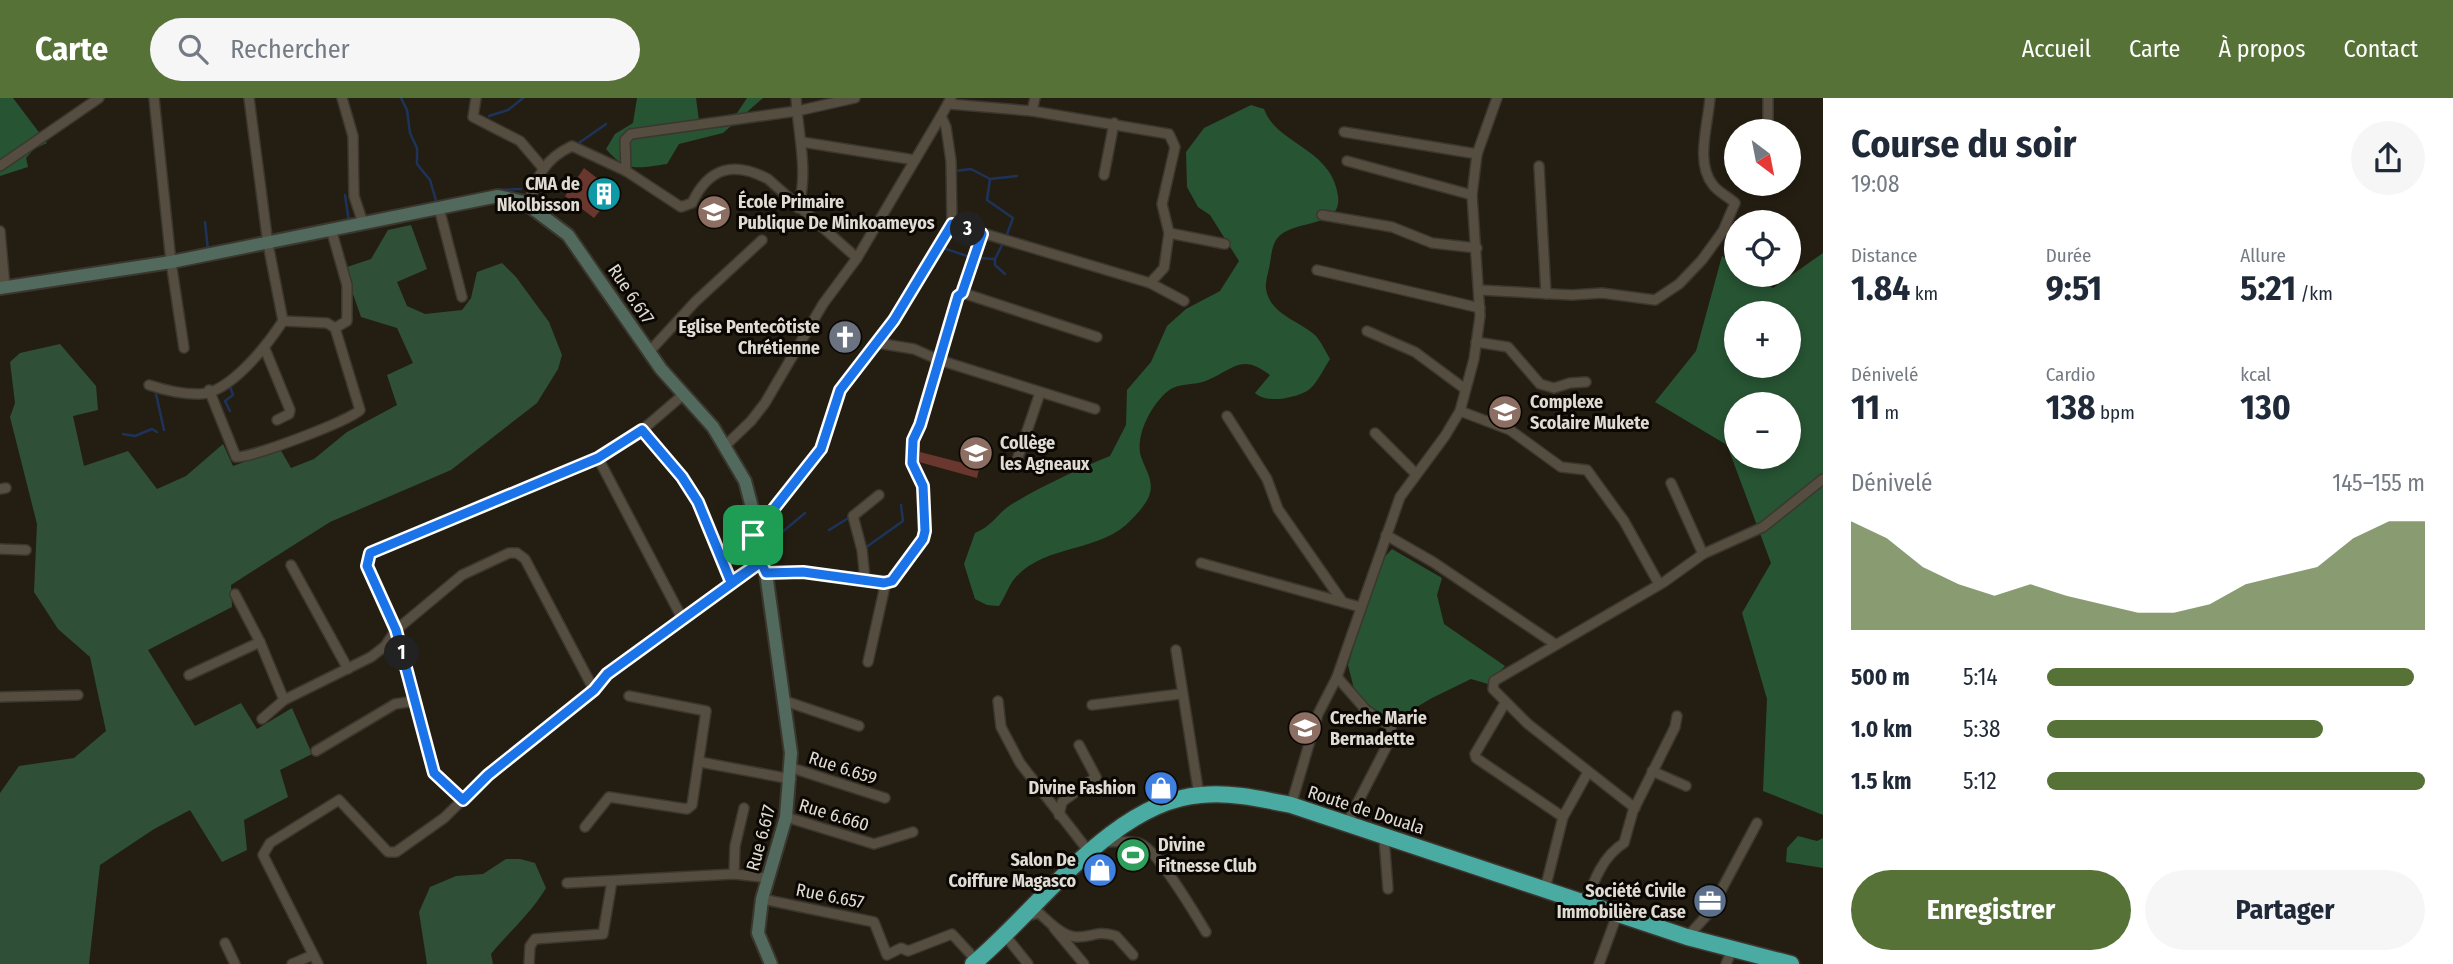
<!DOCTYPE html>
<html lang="fr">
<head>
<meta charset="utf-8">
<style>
	body { margin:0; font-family:"Fira Sans Condensed",sans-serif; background:#f6f6f7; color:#1f2937; height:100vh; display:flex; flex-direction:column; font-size:26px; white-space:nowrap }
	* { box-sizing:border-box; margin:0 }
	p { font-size:23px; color:#747a83 }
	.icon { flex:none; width:38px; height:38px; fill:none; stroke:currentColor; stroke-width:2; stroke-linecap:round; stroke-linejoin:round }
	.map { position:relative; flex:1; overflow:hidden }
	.side { display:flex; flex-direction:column; background:#fff; width:630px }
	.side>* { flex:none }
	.needle { width:46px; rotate:148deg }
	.controls { position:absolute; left:1724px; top:21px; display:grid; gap:14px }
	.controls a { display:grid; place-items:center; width:77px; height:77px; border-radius:50%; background:#fff; box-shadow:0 4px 10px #0003; font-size:35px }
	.pin { position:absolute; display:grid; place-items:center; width:60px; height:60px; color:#fff; margin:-30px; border-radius:14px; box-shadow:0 4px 10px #0006 }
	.km { position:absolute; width:35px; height:35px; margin:-18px; border-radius:50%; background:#222; color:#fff; font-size:19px; line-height:35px; text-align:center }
	.round { display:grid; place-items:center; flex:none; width:74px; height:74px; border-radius:37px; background:#f6f6f7 }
	.summary { display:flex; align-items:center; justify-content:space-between; height:119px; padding:0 28px }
	h1 { font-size:38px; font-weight:700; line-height:52px }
	.figures { display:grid; grid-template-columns:repeat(3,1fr); gap:10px; height:119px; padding:7px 28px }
	.figures div { display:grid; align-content:center }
	.figures b { font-size:35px; font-weight:700 }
	.figures small { font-size:19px; font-weight:400 }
	.figures p { font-size:19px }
	.chart { height:196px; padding:14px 28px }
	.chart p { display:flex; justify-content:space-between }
	.chart svg { width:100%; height:126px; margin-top:7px; fill:#567236; opacity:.7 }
	.primary-button { display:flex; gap:14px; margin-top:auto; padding:14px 28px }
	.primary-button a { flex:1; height:80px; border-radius:42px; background:#567236; color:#fff; font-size:28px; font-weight:700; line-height:80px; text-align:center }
	.primary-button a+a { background:#f6f6f7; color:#1f2937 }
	ul { padding:0 28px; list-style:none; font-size:23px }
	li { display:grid; grid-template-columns:112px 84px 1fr; align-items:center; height:52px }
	li i { height:18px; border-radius:9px; background:#567236 }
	header { display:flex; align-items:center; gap:42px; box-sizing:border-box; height:98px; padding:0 35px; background:#567236; color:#fff }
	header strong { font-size:33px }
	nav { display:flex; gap:38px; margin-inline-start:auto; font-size:24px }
	.search { width:490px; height:63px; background:#f6f6f7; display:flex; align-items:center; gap:18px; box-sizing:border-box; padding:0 24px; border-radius:38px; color:#747a83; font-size:26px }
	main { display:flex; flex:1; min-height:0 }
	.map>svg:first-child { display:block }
</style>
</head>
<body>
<header>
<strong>Carte</strong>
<div class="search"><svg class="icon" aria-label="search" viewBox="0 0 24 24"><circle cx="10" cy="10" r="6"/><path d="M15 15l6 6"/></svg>Rechercher</div>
<nav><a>Accueil</a><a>Carte</a><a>À propos</a><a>Contact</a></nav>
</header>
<main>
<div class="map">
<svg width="1823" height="866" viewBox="0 0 1823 866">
	<rect width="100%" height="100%" fill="#241e12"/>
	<g fill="#304f37">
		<path d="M411,127L427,171L397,184L407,208L425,216L462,212L471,200L477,174L502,165L516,179L549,224L562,257L558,271L537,305L451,372L330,424L231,487L232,509L148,552L195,628L241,605L257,631L292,610L312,656L280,672L288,699L244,722L247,752L222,764L190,712L154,731L100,767L89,866H0V695L19,668L74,660L106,633L90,559L58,531L34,494L37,426L10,319L15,305L10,264L20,255L60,246L96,288L98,312L73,318L84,368L128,353L157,391L186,378L223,346L233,368L280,351L291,370L314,361L347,334L397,307L387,277L413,265L397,230L361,219L344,170L371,161L388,132Z"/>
		<path d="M506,761H520L535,765L546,790C531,815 510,833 491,856L493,866H427L419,814L430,789L456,778L483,776Z"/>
	</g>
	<g fill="#275433" fill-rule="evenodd">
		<path d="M0,0H13L47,45L34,51L26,60L28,69L0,78Z"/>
		<path d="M637,0H696L699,23L737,15L747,0H763L723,35L679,46L667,66C637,70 627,75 606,51L615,36L633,25Z"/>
		<path d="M1251,7L1264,11C1277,47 1332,50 1338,98C1343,133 1288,119 1275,144C1272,149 1271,159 1270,165C1269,173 1265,183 1266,191C1270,217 1301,223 1316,238C1321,244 1326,254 1330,261C1324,270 1316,288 1307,293C1295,300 1266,306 1255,295L1270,277C1241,255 1234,271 1208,282C1196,288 1179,284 1168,293C1152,306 1137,334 1140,355C1143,368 1154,381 1150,395C1148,404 1138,415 1132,421C1102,455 1046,445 1015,480C1009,487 1005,499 999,508L987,507L975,501L964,466L975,435C994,427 996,416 1012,406C1044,387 1076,372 1110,358L1126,327L1127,292L1151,264L1167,228L1186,211L1220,193L1239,163L1210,117L1198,109L1187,89L1186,54L1204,30Z"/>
		<path d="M1823,155V717L1763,693L1767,601L1742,515L1771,465L1727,347L1655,304L1696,253L1722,158L1736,166V177H1752L1773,190ZM1736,215H1788V268H1736ZM1736,306H1788V359H1736Z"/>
		<path d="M1392,451L1442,480L1437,497L1444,526L1505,568L1488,586L1471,581L1432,600L1393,623L1369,608L1354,591L1348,567L1379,465Z"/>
		<path d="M1798,738L1817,743L1823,740V770L1786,764L1787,750Z"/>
	</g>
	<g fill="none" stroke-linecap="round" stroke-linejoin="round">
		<g stroke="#1d335a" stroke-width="2.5">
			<path d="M401,0L407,12L410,35L417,50V66L430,82L437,106"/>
			<path d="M489,18L508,12L523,0"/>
			<path d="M576,47L606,26"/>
			<path d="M955,73L971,71L990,81L1017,78"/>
			<path d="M990,81L987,102L1013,120L1006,139"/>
			<path d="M345,97L349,124"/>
			<path d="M450,102L499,92L521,91"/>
			<path d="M205,124L208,152"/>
			<path d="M940,149L970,159"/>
			<path d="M977,160L995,161"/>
			<path d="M995,161L1003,145"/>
			<path d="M995,161V167L1005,176"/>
			<path d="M229,285L233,297L225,303L230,313"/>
			<path d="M156,296L164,332"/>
			<path d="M123,336L135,338L152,331L157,334"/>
			<path d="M829,432L850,419"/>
			<path d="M865,450L903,423L901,407"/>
			<path d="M762,451L805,415"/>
		</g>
	</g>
	<g fill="#6a372e">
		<path d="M584,70L615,94L594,120L565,98Z"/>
		<path d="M972,344L984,347L977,380L919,364L920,354L967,366Z"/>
	</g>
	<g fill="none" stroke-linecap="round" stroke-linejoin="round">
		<g stroke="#3b372f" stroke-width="12">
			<g id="street">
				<path d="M154,0L171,164L184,250"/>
				<path d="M342,0L353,38L354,98L363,125"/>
				<path d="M476,0L473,19L520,43L543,70"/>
				<path d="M796,0C798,37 809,74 798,110"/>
				<path d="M1768,0V33"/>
				<path d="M949,6L1032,13L1169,36L1175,49L1162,106L1169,135L1164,170L1150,185L1184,203"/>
				<path d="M1032,13L1035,0"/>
				<path d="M1344,34L1477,56"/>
				<path d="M802,44L915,62"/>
				<path d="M1347,63L1472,97"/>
				<path d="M0,68L99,0"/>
				<path d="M1539,68L1546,196"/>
				<path d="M626,73L625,42L631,36L797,13L855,0"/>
				<path d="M1104,77L1114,25"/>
				<path d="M528,106C537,79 544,61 572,48L626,73L681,109L692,105C709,69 734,63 768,81L857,160"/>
				<path d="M439,110L462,199"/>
				<path d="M1322,117L1392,129L1432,145L1477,150"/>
				<path d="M952,126L1150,185"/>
				<path d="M0,133L5,189"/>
				<path d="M1169,135L1225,146"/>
				<path d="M1317,172L1480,210"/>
				<path d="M1480,192L1572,197L1602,195L1655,202L1679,186L1702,162L1723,133L1735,105C1728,98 1719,95 1713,87C1695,65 1708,27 1710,0"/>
				<path d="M962,195L982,136"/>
				<path d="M283,223L327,225L335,230"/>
				<path d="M1367,233L1415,254L1465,291"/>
				<path d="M1476,244L1508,249L1540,286L1554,290L1570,285L1586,284"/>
				<path d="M877,245L914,251L939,262L1095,311"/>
				<path d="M265,251L290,312L289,316L277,322"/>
				<path d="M649,254L695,204L762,142"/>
				<path d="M149,287C164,292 182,296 198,296C229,297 268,246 283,223L268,146L249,0"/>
				<path d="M209,292L236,359C251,360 349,323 360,312L335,230L347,223V187L331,131"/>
				<path d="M1460,313L1510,332L1561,369L1587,372L1624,423L1659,486"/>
				<path d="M1227,318L1267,381L1278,411L1342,503"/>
				<path d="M642,332L682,379L698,405L731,484"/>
				<path d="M1375,335L1416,376"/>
				<path d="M726,347L751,323L765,305L823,206L857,160L941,18"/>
				<path d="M598,360L682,520"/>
				<path d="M1016,365L1040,295"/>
				<path d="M1671,385L1703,456"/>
				<path d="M0,391L6,390"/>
				<path d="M754,436L821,351L840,292L894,222L952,126L951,63L946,29L941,18L951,0"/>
				<path d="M1386,437L1433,464L1555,546"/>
				<path d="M0,451L26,452"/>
				<path d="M1201,465L1360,509"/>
				<path d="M291,467L348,571"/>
				<path d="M766,475L803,474L882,483L885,488L868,564"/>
				<path d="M865,481L862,452L853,418L879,397"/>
				<path d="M884,485L892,483L923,441V388L912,365L913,342L921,327L958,198L966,196L1097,239"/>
				<path d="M235,496L260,544L284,602"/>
				<path d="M1176,552L1199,697"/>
				<path d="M189,577L260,544"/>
				<path d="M1337,579L1400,399L1445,338L1460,313L1474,261L1480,218L1472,97L1477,56L1497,0"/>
				<path d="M0,599L78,597"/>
				<path d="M785,603L859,628"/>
				<path d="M998,603L1001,629L1020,665L1090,755"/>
				<path d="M1505,605L1475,656L1476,660L1563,719"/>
				<path d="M1092,607L1180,596"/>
				<path d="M262,621L284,602L371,559L385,548L396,532L462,477L509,455H517L525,461L594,592"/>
				<path d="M316,653L395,606L415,603"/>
				<path d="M700,664L791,681"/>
				<path d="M792,670L885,700"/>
				<path d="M1652,673L1686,688"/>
				<path d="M463,702L434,675L396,532L367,468L370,455L598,360L634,339L684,296"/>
				<path d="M1291,707L1318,616L1337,579L1366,612L1390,628L1393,636L1346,727"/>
				<path d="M1635,710L1528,626L1493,591L1494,583L1664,484L1703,456L1763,429L1823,381"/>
				<path d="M1059,717L1062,704L1096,679L1079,647"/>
				<path d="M786,719L874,746L913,734"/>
				<path d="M585,729L609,699L687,711L692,707L706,613L629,598"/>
				<path d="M1384,740L1388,791"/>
				<path d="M1103,744C1115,744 1131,742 1141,746C1158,753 1195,816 1206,834"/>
				<path d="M734,776L735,748L744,710"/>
				<path d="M567,785L734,776L769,780"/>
				<path d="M1545,791L1563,719L1588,674"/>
				<path d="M762,801L874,824L887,857L901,850L908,853L952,836L977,863"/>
				<path d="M1586,805C1594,782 1603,758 1624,745L1633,713L1675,629L1677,618"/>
				<path d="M1027,818L1039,815C1049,824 1063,839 1077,839C1094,839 1096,832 1116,838L1133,857"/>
				<path d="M1054,830L1084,866"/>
				<path d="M1004,836L1028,866"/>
				<path d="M1687,839L1709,815L1757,725"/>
				<path d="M225,845L235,866"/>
				<path d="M292,866L313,857"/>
				<path d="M318,866L263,757L270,745L339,702L388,754H396L444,720L488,677L594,592L607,576L761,464"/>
				<path d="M529,866L530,848L535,841L603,836L612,783"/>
				<path d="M1599,866L1617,817"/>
				<path d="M1726,866L1732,852"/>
			</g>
		</g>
		<g stroke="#3b372f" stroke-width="16">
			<path id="secondary" d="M0,190L171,164L498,98L524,104L568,137L661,271L713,329L745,383L755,421L753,437L766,475L791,655L786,719L762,801L758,835L771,866"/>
		</g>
		<g stroke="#3b372f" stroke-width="19">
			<path id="highway" d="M973,866C1038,812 1113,703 1201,697C1232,694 1261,701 1291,707L1687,839L1791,866"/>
		</g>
		<use href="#street" stroke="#554e40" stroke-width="9"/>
		<use href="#secondary" stroke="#516a5d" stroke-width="12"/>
		<use href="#highway" stroke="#49aba2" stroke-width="16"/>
	</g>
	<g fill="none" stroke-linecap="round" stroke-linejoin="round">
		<g stroke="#fff" stroke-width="14">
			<path id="route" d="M753,437L761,464L607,576L594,592L488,677L463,702L434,675L396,532L367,468L370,455L598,360L642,332L682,379L698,404L731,484L761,464L766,475L803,474L884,485L892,483L923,441L925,433L923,388L912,365L913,342L920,327L958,198L962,195L982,136L952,126L894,222L840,292L821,351L753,437"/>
		</g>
		<use href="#route" stroke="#1a73e8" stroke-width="9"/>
	</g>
	<defs>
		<g id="building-disc" transform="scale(1.75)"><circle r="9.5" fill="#0f9aa8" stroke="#0b0804"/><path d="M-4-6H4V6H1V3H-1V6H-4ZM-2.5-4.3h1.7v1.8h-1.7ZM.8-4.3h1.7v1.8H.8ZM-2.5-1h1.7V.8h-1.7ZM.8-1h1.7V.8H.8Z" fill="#fff"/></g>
		<g id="school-disc" transform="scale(1.75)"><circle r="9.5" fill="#8d6e63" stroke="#0b0804"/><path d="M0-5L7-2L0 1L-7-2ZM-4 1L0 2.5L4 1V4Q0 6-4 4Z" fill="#fff"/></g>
		<g id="church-disc" transform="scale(1.75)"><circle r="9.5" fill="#6b7280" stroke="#0b0804"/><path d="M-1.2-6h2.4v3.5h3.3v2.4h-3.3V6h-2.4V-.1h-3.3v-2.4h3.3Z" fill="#fff"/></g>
		<g id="shop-disc" transform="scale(1.75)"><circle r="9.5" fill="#3f7fe0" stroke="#0b0804"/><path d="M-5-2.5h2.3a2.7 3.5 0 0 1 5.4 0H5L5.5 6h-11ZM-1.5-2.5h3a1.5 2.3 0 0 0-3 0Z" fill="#fff"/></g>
		<g id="stadium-disc" transform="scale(1.75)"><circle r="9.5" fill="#2e9e5b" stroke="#0b0804"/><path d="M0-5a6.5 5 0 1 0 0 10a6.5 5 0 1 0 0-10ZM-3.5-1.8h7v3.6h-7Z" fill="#fff"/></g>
		<g id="office-disc" transform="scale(1.75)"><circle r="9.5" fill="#5c6f8a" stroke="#0b0804"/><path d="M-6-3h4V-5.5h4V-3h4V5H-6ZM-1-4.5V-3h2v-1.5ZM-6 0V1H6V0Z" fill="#fff"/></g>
	</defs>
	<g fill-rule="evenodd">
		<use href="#building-disc" x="604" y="96"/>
		<use href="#school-disc" x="714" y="114"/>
		<use href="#church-disc" x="845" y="239"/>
		<use href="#school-disc" x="1505" y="314"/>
		<use href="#school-disc" x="976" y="355"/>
		<use href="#school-disc" x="1305" y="630"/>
		<use href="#shop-disc" x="1161" y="690"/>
		<use href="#stadium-disc" x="1133" y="757"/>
		<use href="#shop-disc" x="1100" y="772"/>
		<use href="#office-disc" x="1710" y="803"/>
	</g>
	<g text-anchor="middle" stroke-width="6" stroke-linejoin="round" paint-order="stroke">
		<g font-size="18" font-weight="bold" fill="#e0dcd4" stroke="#0b0804" text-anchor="end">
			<text x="580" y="92">CMA de<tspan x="580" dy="21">Nkolbisson</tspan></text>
			<text x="738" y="110" text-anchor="start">École Primaire<tspan x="738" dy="21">Publique De Minkoameyos</tspan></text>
			<text x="820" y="235">Eglise Pentecôtiste<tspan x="820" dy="21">Chrétienne</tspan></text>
			<text x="1530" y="310" text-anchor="start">Complexe<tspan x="1530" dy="21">Scolaire Mukete</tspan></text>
			<text x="1000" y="351" text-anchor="start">Collège<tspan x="1000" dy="21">les Agneaux</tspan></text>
			<text x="1330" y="626" text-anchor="start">Creche Marie<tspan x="1330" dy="21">Bernadette</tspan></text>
			<text x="1136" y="696">Divine Fashion</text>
			<text x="1158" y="753" text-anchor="start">Divine<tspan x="1158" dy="21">Fitnesse Club</tspan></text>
			<text x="1076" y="768">Salon De<tspan x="1076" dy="21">Coiffure Magasco</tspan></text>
			<text x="1686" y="799">Société Civile<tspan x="1686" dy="21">Immobilière Case</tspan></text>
		</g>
		<g font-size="18" fill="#e0dcd4" stroke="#0b0804">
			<text transform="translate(631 196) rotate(56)" y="6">Rue 6.617</text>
			<text transform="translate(843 670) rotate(18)" y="6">Rue 6.659</text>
			<text transform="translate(1366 712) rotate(18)" y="6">Route de Douala</text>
			<text transform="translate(834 717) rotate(17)" y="6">Rue 6.660</text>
			<text transform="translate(761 740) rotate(-75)" y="6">Rue 6.617</text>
			<text transform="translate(830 798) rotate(11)" y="6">Rue 6.657</text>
		</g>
	</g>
</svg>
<div class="controls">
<a><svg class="needle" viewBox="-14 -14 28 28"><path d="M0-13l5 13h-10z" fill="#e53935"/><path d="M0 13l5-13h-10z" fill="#747a83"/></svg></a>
<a><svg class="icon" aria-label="locate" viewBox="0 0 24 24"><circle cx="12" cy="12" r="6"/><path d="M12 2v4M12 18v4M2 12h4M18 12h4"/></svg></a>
<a>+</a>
<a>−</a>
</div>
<div class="pin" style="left:753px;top:437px;background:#1e9e55"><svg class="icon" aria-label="arrive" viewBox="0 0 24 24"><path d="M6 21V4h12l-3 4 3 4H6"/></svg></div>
<b class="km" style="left:402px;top:555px">1</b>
<b class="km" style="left:968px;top:131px">3</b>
</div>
<section class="side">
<div class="summary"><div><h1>Course du soir</h1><p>19:08</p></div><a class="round"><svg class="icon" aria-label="share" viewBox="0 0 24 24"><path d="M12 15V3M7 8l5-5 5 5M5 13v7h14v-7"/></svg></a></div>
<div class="figures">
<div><p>Distance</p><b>1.84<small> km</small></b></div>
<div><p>Durée</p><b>9:51</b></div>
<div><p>Allure</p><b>5:21<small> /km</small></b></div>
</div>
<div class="figures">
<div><p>Dénivelé</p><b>11<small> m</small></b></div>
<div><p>Cardio</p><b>138<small> bpm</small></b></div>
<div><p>kcal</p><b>130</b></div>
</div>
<div class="chart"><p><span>Dénivelé</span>145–155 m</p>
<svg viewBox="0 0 160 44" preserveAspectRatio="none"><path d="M0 44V6L10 12L20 22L30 28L40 32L50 28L60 32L70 35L80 38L90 38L100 35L110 28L120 25L130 22L140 12L150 6L160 6V44z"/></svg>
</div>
<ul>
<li><b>500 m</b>5:14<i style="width:97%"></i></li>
<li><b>1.0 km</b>5:38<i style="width:73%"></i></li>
<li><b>1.5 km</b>5:12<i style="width:100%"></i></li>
</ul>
<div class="primary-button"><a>Enregistrer</a><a>Partager</a></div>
</section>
</main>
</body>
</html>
